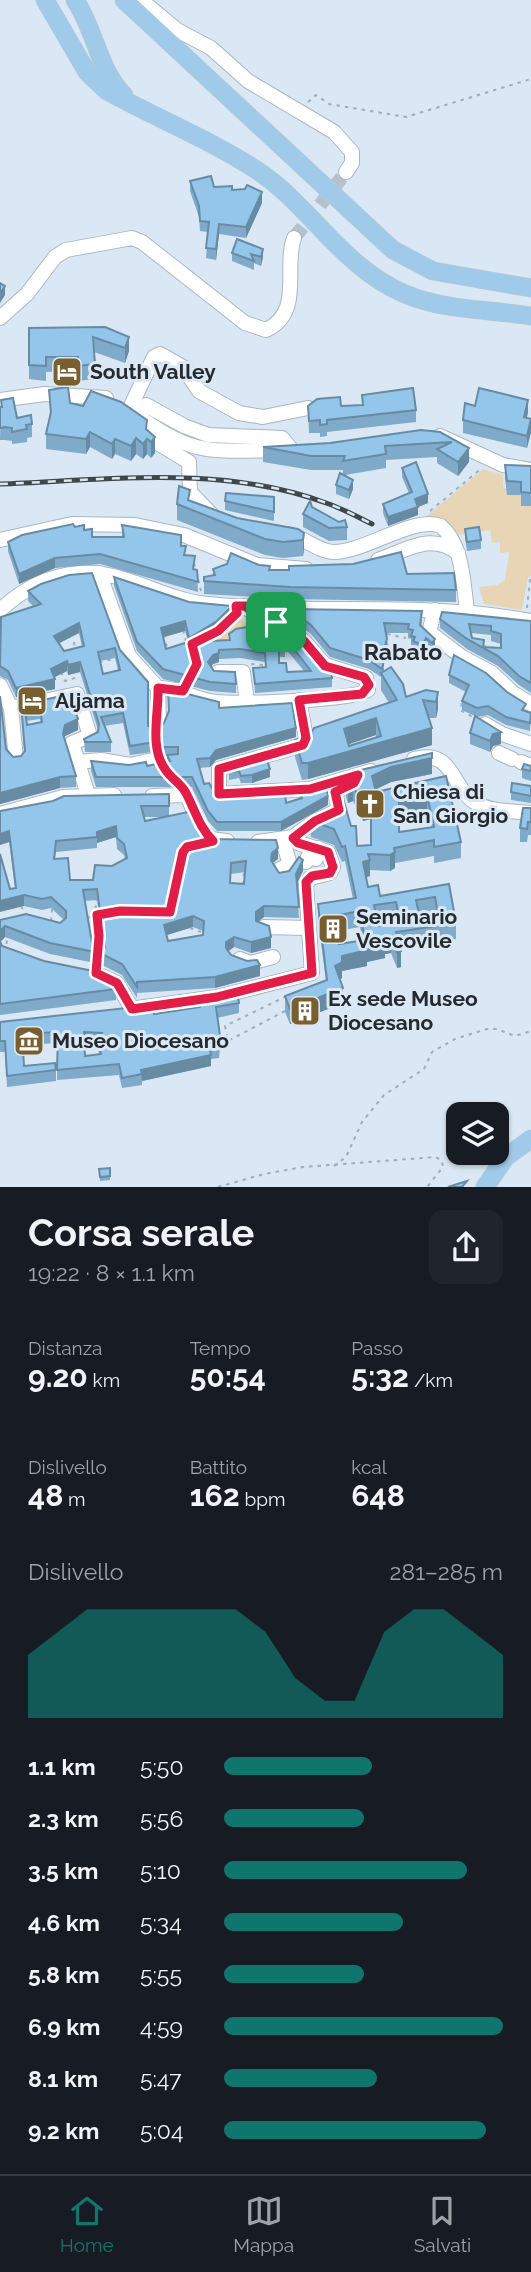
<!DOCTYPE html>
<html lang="it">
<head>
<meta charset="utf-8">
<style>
	body { margin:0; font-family:Raleway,sans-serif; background:#20242c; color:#f1f3f6; height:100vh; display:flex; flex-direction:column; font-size:26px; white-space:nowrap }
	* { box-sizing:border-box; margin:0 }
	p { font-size:23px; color:#9ea1a6 }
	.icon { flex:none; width:38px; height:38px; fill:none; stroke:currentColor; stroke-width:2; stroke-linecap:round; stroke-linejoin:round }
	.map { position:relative; height:1187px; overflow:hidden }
	.details { display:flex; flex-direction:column; background:#171b24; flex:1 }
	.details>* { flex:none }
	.tools { position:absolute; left:446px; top:1102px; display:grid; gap:14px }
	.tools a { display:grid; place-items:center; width:63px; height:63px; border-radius:14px; background:#171b24; box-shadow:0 2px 5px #0004; font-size:35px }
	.pin { position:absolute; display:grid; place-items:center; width:60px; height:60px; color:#fff; margin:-30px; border-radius:14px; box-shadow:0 4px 10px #0006 }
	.round { display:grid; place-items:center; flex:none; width:74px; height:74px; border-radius:14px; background:#20242c }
	.summary { display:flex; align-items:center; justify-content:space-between; height:119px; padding:0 28px }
	h1 { font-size:38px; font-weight:700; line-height:52px }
	.metrics { display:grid; grid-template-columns:repeat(3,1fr); gap:10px; height:119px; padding:7px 28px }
	.metrics div { display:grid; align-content:center }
	.metrics b { font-size:30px; font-weight:700 }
	.metrics small { font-size:19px; font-weight:400 }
	.metrics p { font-size:19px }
	.chart { height:196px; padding:14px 28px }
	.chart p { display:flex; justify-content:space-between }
	.chart svg { width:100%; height:126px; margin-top:7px; fill:#0f766e; opacity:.7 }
	ul { padding:0 28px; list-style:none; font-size:23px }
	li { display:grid; grid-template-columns:112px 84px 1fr; align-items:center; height:52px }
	li i { height:18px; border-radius:9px; background:#0f766e }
	.tab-bar { display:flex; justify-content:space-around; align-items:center; height:98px; border-top:2px solid #363941; background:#171b24; font-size:19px; color:#9ea1a6 }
	.tab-bar a { display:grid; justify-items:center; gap:4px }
	.tab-bar .selected { color:#0f766e }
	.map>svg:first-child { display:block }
</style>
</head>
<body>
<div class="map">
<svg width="531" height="1187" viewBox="0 0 531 1187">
	<rect width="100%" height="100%" fill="#d9e8f4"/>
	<g fill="#e8d5b5">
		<path d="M483,469L503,475V487L521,495L531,505V576L528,577L522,610L484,604L479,587L497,585L505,580L509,552L500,553V542L492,543L490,530L461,535L439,522L422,520Z"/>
		<path d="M240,611L243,621L251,627L229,643L200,644Z"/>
	</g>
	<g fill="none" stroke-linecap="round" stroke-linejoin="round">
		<path stroke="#b5c2cd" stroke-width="14" stroke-dasharray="14 7" stroke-linecap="butt" d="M294,238L346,172"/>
		<g stroke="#a9b7c3" stroke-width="16">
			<g id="minor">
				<path d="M141,0L177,30L211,48L248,81L334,132L352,152V163L346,172"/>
				<path d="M0,318L27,294L55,257L66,250L132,238L142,242L245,323L266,330C304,312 283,268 294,238"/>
				<path d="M0,400L44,394L106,398"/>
				<path d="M129,410L154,357L160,354L183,367L199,391L239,413L263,417L308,408"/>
				<path d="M133,412C192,457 210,451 280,450"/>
				<path d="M133,412L146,405L184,426L208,435L282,438L292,450"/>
				<path d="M157,429L156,442L189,462L190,492L214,517"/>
				<path d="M440,436L503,465L531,470"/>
				<path d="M288,534C304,537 318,552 334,552C365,552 415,515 441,526C463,545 463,583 467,610"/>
				<path d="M0,540L72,524L135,525L184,535L257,565L306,569"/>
				<path d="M378,560C407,550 431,532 458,553"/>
				<path d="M99,573L129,656L158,688"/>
				<path d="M0,610C25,588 46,576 80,573C126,570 162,600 208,604C315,615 424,601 531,621"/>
				<path d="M435,610L429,632L462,657L492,673L513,693L531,704"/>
				<path d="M218,672H243L247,702"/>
				<path d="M0,685L11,708L77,694L90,736L72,743L88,795"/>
				<path d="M158,688C180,688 195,700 216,702C237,704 355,701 368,690L366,678L325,665L304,641L276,622L254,614L245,606"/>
				<path d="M299,700L306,738L303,745L219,769V794L310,789L371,771"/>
				<path d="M11,708L16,759"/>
				<path d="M485,724L502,734L531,744"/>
				<path d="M155,729L159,720L158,688"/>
				<path d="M499,753L512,759"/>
				<path d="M414,759C455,748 450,788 476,803C491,812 514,811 531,813"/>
				<path d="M77,762L101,760L130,765L152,760"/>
				<path d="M521,762L531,766"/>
				<path d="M152,796L187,795L200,826L210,839L227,841"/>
				<path d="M0,814L63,797L114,795"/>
				<path d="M258,842L293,837L315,821L339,810L335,792L351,784"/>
				<path d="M306,862L308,857L316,859L318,848"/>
				<path d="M282,875L280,869L290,865L283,841"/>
				<path d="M264,927L308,928"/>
				<path d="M240,959L250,963L273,957"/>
				<path d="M95,973L117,983L132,1009"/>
				<path d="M137,1008L217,997L312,973L306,885L310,878L330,873L333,867L328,852L298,843L293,837"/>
			</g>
		</g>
		<g stroke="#c6c8c9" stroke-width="19">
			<g id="major">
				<path d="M45,0L87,72L107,91C156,118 211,140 258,171C297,197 324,237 360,266C416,313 465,306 531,316"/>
				<path d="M75,0C95,29 99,72 124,95"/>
				<path d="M124,0L393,250L433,271L531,288"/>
				<path d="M485,1187L506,1157L531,1139"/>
			</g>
		</g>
		<g stroke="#a1adb7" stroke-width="2" stroke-dasharray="3.5 5" stroke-linecap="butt">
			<path d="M308,102L316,95L329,104L406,117L531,79"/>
			<path d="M430,511L482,468"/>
			<path d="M194,563L201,591"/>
			<path d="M527,608L530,579"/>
			<path d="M183,630L187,645"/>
			<path d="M387,634L406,638"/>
			<path d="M163,635L168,650"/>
			<path d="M199,641L218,631L231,618"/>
			<path d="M74,642L75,649"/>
			<path d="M483,646L495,648"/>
			<path d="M384,649L388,650L386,634"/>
			<path d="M99,662L114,659"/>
			<path d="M251,664L263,665L262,661"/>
			<path d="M61,672L65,681L78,677"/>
			<path d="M462,703L460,710L473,717"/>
			<path d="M231,883L242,884"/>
			<path d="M243,885L244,870"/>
			<path d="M21,906L26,915"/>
			<path d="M87,918L99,915"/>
			<path d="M51,921L52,909"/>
			<path d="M190,928L204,933"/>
			<path d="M0,938L7,939L6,949"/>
			<path d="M97,951L99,936L95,901L98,898"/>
			<path d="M285,1011L228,1041L225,1026L287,996"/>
			<path d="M334,1166L346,1157L362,1122L384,1095L424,1069L432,1052L455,1039L487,1029H497L515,1036L531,1031"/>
			<path d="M218,1187L264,1174L303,1167L436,1157L442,1161L443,1167L427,1187"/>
		</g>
		<use href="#minor" stroke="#fff" stroke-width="14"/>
		<use href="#major" stroke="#a0cae9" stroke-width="18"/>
		<g stroke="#3f464c" stroke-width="5">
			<path id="rail" d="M0,484C109,480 224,464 329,504C343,509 358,517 372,524"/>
		</g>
		<use href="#rail" stroke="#d9e8f4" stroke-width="2.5" stroke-dasharray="8" stroke-linecap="butt"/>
	</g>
	<g fill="#7faaca" fill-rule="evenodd">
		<path d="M190,181L214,187L232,190L262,203L246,238L219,234L216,260L206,258L208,232L200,231L199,217L190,191Z"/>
		<path d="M237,239L263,257L261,266L254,263V270L232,261V253Z"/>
		<path d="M105,327L129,351L125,363L94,352L95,379L78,381V371L46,372V381L29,379V328Z"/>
		<path d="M49,390L70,403L147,429L155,453L151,458L147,454L143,459L136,454L131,461L115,454L112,459L90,447L86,454L46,449V434L50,417Z"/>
		<path d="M362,395L416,410V422L327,432V436L320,437V433H309L308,406H341L362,405Z"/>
		<path d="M1,400L17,418L32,424V437L27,438V442L12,444V441L5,440H0Z"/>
		<path d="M475,406L528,412L527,417L531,419V432L527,448L463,433V420Z"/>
		<path d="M440,432L469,462L458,476L437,463V457L386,460V468L345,475L353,489L349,499L336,494V485L343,474V470H311L263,462V447L330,443Z"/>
		<path d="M505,465L531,466V506H521V495H507L505,479Z"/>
		<path d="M402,468L428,503L418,507V515L388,526L383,513V504L409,493L402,477Z"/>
		<path d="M274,497V521L225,510V501Z"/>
		<path d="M190,501L237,518L304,533V549L303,556L283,558L265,555L177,520V504Z"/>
		<path d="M312,507L347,527V540L329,541L303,527V514Z"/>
		<path d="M122,525L181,546L194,569L197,570L198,592L100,564L55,568L19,584L8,551V542L75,527L84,530L92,537H122Z"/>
		<path d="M465,529L481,540V549L467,551L465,538Z"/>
		<path d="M213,569L407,574L456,590V602L290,599L204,594V577L213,575Z"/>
		<path d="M92,573L148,726L157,729L219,708L296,737L216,760L210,767L199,768L204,784L215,793L286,803L299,799V790L328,805L281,831H217L208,821L192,787H96L91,771V761L129,765L147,766L167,762V756H163L160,751L130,755L123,723L104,726L111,742V752H85L84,739L98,732V730L80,672L68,675L67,671L54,677L55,689L16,697L8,680L0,676V619L33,606L28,601V591ZM79,633L82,647L64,651L59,643ZM115,658L118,670L103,674L100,661Z"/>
		<path d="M114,577L232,616L217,630L198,642L229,640V634L263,624L265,619L332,678V687L255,693L253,668L265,667V662L240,658L219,659V662L213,664L211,667L214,671L236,684V693L210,691L163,679L137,651L114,586ZM185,631L188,642L166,649L163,637ZM285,648L304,671L287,672L279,663V657H285Z"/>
		<path d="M289,609L422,620L421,627L435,639V648L432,652L426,647L423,654L413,650V645H411V639L408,638V633H386L387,648L383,660L384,669V672L406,697L438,692V709L436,718H429L432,745L308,779L302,780L295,757V740L389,703L381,690V677L369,669L330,657L311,634L289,618ZM376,735V737L349,746L348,744Z"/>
		<path d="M440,619L531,621V693L519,685L498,666L467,649L440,628ZM471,633L491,635V641L501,644V648L484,647L472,638Z"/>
		<path d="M449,675L531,713L530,731L506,725L488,715L477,717L462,710V701L466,692L449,683Z"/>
		<path d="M70,694L78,730L65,736L64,739L76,776V787L60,788L0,804L6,749L13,757L21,756L24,752L21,705ZM40,719L41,723L27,725L26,721Z"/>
		<path d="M470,733L501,744L493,746L490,752L470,744Z"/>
		<path d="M531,766V781L522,778V769Z"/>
		<path d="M229,769L270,777L252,783H241L239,778L229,780Z"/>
		<path d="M432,774L391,782L375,790L376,792L446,776L461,842V858L434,863V856L395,863V868L390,871L370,870V876L366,877L368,887L380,896L449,884L456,923V939L400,948L401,967L397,968L391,953L385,954V958L367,962V966L342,971V978L340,979L343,1003L290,1024L285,1012V996L326,981L318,920V904L353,899L345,861L342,862L334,845L311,837V821L351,826L357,846L371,845V819L363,821L353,801L348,803L346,797V782ZM427,811L431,827L399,832V817ZM435,912L436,915L420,918L419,915ZM396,917L397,922L378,926L377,921ZM360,927L362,940L339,944L337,931Z"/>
		<path d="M531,786V803L511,800V792Z"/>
		<path d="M169,794V816L210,839L278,859L273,863L279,873L303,871L297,884L299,918L264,917L257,922L271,948L251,953L234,947L228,951L231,955L260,976L215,988L137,993V998L122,975L100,964L50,954L5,937L0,942L2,946L116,989V1000L0,1015V920L60,923L64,920L51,908L42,910L24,906L10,889L15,888L9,842L0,845V811ZM144,817H166L145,821ZM116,837L117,849L124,855L125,859L112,866L93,880H70L55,859L56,852L97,848V843ZM245,872L244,884L230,883L231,874ZM97,900L103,948L93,949L85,901ZM193,927L203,931V935L168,941L166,935Z"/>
		<path d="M531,808V835H528L527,842H520V828Z"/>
		<path d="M199,998L239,1003V1013L217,1018L220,1047L219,1058L211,1059V1066L142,1081V1085L122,1088L119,1075L57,1080L58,1043L23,1045L24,1066L56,1070V1081L7,1087L5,1052H0V1022L154,1014L199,1008ZM84,1043L98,1044L99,1055L85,1056Z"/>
		<path d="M99,1169L110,1176V1180L100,1181Z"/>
	</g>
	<g fill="#688ba4">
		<path d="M262,192V203L246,238V227Z"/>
		<path d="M219,224V234L216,260V249Z"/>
		<path d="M263,249V257L261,266V257Z"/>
		<path d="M5,286V295L0,303V294Z"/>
		<path d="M129,337V351L125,363V348Z"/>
		<path d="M528,400V412L524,429V417Z"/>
		<path d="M147,420V454L143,459V444Z"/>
		<path d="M531,420V432L527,448V436Z"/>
		<path d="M90,432V447L86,454V439Z"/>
		<path d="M155,437V453L151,458V442Z"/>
		<path d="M136,438V454L131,461V446Z"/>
		<path d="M115,439V454L112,459V444Z"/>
		<path d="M469,448V462L458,476V462Z"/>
		<path d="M353,480V489L349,499V490Z"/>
		<path d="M428,494V503L418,507V515L388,526V517L415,499Z"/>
		<path d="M304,533V549L303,556V540Z"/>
		<path d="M55,558V568L19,584V574Z"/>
		<path d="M232,606V616L217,630L189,647V638Z"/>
		<path d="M185,621V631L161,638V628Z"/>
		<path d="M79,623V633L54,646V636Z"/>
		<path d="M426,638V647L423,654V645Z"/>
		<path d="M387,639V648L381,668V659Z"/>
		<path d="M435,639V648L432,652V643Z"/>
		<path d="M219,653V662L213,664L208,671V662L213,655Z"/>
		<path d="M67,661V671L51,679V669Z"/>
		<path d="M80,662V672L68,675V665Z"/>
		<path d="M55,679V689L16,697V688Z"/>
		<path d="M438,692V709L436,718V702Z"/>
		<path d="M376,718V735L344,746V729Z"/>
		<path d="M78,719V730L65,736L63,745V734L65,725Z"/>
		<path d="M296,728V737L216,760L210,767V758L216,750Z"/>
		<path d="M432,728V745L308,779V763Z"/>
		<path d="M501,732V744L493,746L490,752V741L493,734Z"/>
		<path d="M432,758V774L391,782L372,791V776L391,767Z"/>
		<path d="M270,769V777L252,783V775Z"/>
		<path d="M60,777V788L0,804V793Z"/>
		<path d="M353,786V801L348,803V788Z"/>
		<path d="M427,795V811L399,817V801Z"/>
		<path d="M328,796V805L281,831V822Z"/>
		<path d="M371,803V819L363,821V805Z"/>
		<path d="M116,826V837L97,843V848V832Z"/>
		<path d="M9,831V842L0,845V834Z"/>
		<path d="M278,848V859L272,863L271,860L272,853Z"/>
		<path d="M395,852V868L390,871V855Z"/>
		<path d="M303,860V871L296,885V874Z"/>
		<path d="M370,860V876L363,878V862Z"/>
		<path d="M24,895V906L0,912V901Z"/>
		<path d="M264,906V917L256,923V912Z"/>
		<path d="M193,916V927L164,936V925Z"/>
		<path d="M5,926V937L0,942V931Z"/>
		<path d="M234,937V947L226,953V959V942Z"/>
		<path d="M271,937V948L251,953V942Z"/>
		<path d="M391,937V953L385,954V958L367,962V966L342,971V978L335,982V966L342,956Z"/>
		<path d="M401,951V967L397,968V952Z"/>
		<path d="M260,965V976L215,988V977Z"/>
		<path d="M343,988V1003L290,1024V1009Z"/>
		<path d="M211,1055V1066L142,1081L141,1070Z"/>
	</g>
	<g fill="#94c6eb" stroke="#688ba4" stroke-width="2" fill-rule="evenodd">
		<path d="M211,176L214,187L232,186V190L245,189L247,185L262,192L246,227L219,224L216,249L206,248L209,222L200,221L199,206L190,181Z"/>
		<path d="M237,239L263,249L261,257L251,254L254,261L232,253Z"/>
		<path d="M0,283L5,286L0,294Z"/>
		<path d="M105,327L129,337L125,348L93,337L95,364L78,366V357H46V366L29,365V328Z"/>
		<path d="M68,387L70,403L83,406L91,391L121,402L147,420L146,429L155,437L151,442L147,439L143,444L136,438L131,446L115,439L112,444L90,432L86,439L46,434L51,412L49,390Z"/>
		<path d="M413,388L416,410L327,420V424L320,425V420L309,421L308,406L317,399L340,397L341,406L363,405L362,395Z"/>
		<path d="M479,388L528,400L524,417L531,419L527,436L463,420L465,403L475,406Z"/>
		<path d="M13,398L17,418L31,415L32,424L26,425L27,429L12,432V428L5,427L0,428V407H2L1,400Z"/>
		<path d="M421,430L440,432L469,448L458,462L437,449L452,442L385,446L386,454L343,461L345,456H311L263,447L330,443Z"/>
		<path d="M416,462L428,494L415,499L418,507L388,517L383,504L412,492L402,468Z"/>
		<path d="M505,465L531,466V493L521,492V482L507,481Z"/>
		<path d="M340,473L353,480L349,490L336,485Z"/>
		<path d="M179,486L190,490L188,500L237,518L298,529L304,533L303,540L283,542L265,539L177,504Z"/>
		<path d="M226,493L274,497V512L225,501Z"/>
		<path d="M310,501L312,507L339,522L345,520L347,527L329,528L303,514Z"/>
		<path d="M73,524L75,527L84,525V530L92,529V537H124L122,525L181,535V546H186L184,555L195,556L193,569L197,570L198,582L100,554L55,558L19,574L8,542L22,535Z"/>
		<path d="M479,527L481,540L467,542L465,529Z"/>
		<path d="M401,552L407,574L454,573L456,590L290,587L204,581V577L215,575L213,569L227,564L231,553L259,565L270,566L269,570H289V566L353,564Z"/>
		<path d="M92,573L120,650L148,682V726L157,729L164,723L169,711L168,689L219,702V708L292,703L296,728L216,750L210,758L197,759L204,784L209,783L215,793L285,791L286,803L302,798L299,790L326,785L328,796L281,822H217L208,811L192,777H96L91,761L129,765L146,762L147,766L170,761L167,755L178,754V747H163L160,741L130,746L123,713L101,717L111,742H85L84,739L98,732L99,724L80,662L68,665L67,661L51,669L55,679L16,688L8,671L0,666L1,617L41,604L28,591L41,584L69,575ZM79,623L84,646L64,651L54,636ZM115,648L120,670L103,674L98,652Z"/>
		<path d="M114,577L189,602L232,606L217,621L189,638L185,621L161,628L166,649L188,642L230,640L229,634L236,629L263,624L265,619L272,621L298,639L331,672L332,678L255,684L253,668L266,667L265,653L240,649L219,650V653L213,655L208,662L214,671L235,672L236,684L210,682L163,669L137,642ZM284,638L293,648L311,671L287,672L286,663H279V648H285Z"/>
		<path d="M289,609L422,611L420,625L435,639L432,643L426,638L423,645L413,641L415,637L411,636L413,630L408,629L409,624L384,623L387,639L381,659L384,660L382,669L369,660L330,648L311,625Z"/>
		<path d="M442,612L531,621V683L519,676L498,656L467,639L440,619ZM469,624L491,626V631L501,634V648L483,647L484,640L472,638Z"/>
		<path d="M454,655L486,673L507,692L526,704L522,710L531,713L530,723L506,717L488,706L477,708L462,701L469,685L449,675Z"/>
		<path d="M391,667L403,684L406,697L426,690L438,692L436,702L423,700L432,728L308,763H302L295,740L309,736L314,728L397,700L381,673ZM376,718L381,736L349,746L344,729Z"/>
		<path d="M70,694L78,719L65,725L63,734L76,776L60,777L0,793V696L6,749L13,757L21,756L25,751L21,705ZM40,708L42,722L27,725L25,710Z"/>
		<path d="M475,716L501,732L493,734L490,741L470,733Z"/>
		<path d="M432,753V758L391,767L372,776L376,792L446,776L461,842L434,847V840L394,848L395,852L390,855L368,854L370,860L363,862L368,887L378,885L380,896L449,884L456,923L396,932L401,951L397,952L391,937L384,939L385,943L367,947V950L342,956V962L335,966L343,988L290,1009L285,996L327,980L318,904L356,898L345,846L342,847L334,829L311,821L344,802L351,826H356L357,846L371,845V803L363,805L353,786L348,788L346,782L361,770ZM427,795L434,827L399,832V801ZM435,897L438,915L420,918L416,900ZM396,902L400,922L378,926L374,905ZM360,911L365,940L339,944L334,916Z"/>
		<path d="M266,758L270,769L252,775L241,776L239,771L229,772V769Z"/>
		<path d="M524,764L531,766V771L522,769Z"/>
		<path d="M512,783L531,786V796L511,792Z"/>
		<path d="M169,794V806H141L145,821L188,812L210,839L276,840L278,848L272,853L271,860L279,873L289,871L299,857L303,860L296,874L299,907L264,906L256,912V921L269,926L271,937L251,942L234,937L226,942V948L231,955L247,961L257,960L260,965L215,977L137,982V987L122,964L100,953L50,943L5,926L0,931V920L26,914L60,923L66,918V911L51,897L42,899L24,895L0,901V854L10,889L16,888L9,831L0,834V811L53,801L64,796ZM116,826L117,838L124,844L127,858L112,866L95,865L93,880H70L68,858L54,859L56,841L97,837V832ZM246,861L244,884L230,883L231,863ZM97,889L105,947L93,949L83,890ZM193,916L204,921L203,935L168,941L164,925Z"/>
		<path d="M523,808H531V822H528L527,829L520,828Z"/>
		<path d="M0,941L2,946L44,961L93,971L110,979L116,989L0,1004Z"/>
		<path d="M237,991L239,1003L216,1007L220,1036L219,1047L210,1049L211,1055L141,1070L142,1074L122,1078L119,1064L57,1070L58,1032L22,1034L24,1066L55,1063L56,1070L7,1076L5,1041H0V1022L153,1005L154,1014L200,1007L199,998ZM84,1032L102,1033L98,1042L101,1054L85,1056Z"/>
		<path d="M110,1168V1176L100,1177L99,1169Z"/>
		<path d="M467,1181L462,1187H448Z"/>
	</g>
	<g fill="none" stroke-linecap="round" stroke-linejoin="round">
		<g stroke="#fff" stroke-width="14">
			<path id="route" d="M236,606H245L254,614L276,622L304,641L325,666L364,677L369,685L362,694L299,700L306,738L303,745L219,769V794L310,789L358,775L354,783L335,792L339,810L315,821L293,838L298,843L328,852L333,867L330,873L312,876L306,882L312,973L217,997L132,1009L117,983L96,973L99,936L97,915L120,911L170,912L183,852L187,847L213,841C199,827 195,810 186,793C180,782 171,779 165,769C149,747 159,713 158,688L183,691L197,664L192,644L218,631L237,613Z"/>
		</g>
		<use href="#route" stroke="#e11d48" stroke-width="9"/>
	</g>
	<defs>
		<g id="hotel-square" transform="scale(1.575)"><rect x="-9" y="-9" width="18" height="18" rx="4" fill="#795f30" stroke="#d9e8f4"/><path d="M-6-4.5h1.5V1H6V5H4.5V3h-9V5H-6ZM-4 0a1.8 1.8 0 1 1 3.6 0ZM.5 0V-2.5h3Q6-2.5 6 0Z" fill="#fff"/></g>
		<g id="church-square" transform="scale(1.575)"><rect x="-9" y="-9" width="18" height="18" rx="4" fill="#795f30" stroke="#d9e8f4"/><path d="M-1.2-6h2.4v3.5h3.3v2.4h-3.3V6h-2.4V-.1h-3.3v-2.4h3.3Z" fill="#fff"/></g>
		<g id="building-square" transform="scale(1.575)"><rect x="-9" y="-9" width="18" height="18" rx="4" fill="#795f30" stroke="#d9e8f4"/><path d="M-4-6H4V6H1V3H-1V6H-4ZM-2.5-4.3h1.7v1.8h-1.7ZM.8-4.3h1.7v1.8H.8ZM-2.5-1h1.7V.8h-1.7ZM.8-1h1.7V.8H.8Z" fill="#fff"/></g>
		<g id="museum-square" transform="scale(1.575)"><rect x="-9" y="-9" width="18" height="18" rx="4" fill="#795f30" stroke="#d9e8f4"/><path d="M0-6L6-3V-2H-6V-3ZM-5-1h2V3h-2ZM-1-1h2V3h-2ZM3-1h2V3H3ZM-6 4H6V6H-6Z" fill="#fff"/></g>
	</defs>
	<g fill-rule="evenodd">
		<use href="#hotel-square" x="67" y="372"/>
		<use href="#hotel-square" x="32" y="701"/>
		<use href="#church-square" x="370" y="804"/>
		<use href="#building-square" x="333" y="929"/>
		<use href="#building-square" x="305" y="1011"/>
		<use href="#museum-square" x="29" y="1041"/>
	</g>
	<g text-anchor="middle" stroke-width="6" stroke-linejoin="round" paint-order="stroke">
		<g font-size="21" font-weight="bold" fill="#252a2f" stroke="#d9e8f4" text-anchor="start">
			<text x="90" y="379">South Valley</text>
			<text x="55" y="708">Aljama</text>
			<text x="393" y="799">Chiesa di<tspan x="393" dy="24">San Giorgio</tspan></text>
			<text x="356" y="924">Seminario<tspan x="356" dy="24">Vescovile</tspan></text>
			<text x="328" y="1006">Ex sede Museo<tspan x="328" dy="24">Diocesano</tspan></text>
			<text x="52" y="1048">Museo Diocesano</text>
		</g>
		<g font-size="23" font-weight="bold" fill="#252a2f" stroke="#d9e8f4">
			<text x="403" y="660">Rabato</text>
		</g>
	</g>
</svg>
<div class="tools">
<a><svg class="icon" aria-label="layers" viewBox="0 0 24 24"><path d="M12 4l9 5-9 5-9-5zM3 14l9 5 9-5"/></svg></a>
</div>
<div class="pin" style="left:276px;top:622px;background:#1e9e55"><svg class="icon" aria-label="arrive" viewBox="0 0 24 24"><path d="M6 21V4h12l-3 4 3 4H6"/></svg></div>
</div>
<section class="details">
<div class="summary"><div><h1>Corsa serale</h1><p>19:22 · 8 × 1.1 km</p></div><a class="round"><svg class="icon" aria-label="share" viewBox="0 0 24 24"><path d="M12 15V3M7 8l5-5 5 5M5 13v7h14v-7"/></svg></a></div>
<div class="metrics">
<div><p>Distanza</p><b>9.20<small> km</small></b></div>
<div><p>Tempo</p><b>50:54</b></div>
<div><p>Passo</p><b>5:32<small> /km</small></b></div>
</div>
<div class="metrics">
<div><p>Dislivello</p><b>48<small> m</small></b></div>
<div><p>Battito</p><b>162<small> bpm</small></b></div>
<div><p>kcal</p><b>648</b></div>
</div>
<div class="chart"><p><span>Dislivello</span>281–285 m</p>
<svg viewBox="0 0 160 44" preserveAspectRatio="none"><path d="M0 44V22L10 14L20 6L30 6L40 6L50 6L60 6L70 6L80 14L90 30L100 38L110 38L120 14L130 6L140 6L150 14L160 22V44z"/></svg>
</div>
<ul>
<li><b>1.1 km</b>5:50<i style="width:53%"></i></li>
<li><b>2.3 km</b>5:56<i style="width:50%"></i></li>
<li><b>3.5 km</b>5:10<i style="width:87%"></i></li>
<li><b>4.6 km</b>5:34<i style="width:64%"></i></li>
<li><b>5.8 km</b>5:55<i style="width:50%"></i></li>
<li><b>6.9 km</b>4:59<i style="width:100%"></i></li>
<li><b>8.1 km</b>5:47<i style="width:55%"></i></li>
<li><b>9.2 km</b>5:04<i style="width:94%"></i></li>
</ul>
</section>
<nav class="tab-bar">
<a class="selected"><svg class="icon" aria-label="home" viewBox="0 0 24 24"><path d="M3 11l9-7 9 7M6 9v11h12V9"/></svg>Home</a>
<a><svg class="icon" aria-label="map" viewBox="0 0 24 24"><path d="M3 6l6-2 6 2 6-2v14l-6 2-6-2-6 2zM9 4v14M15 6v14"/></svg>Mappa</a>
<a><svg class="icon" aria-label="saved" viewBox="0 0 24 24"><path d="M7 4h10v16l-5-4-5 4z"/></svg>Salvati</a>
</nav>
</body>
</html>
